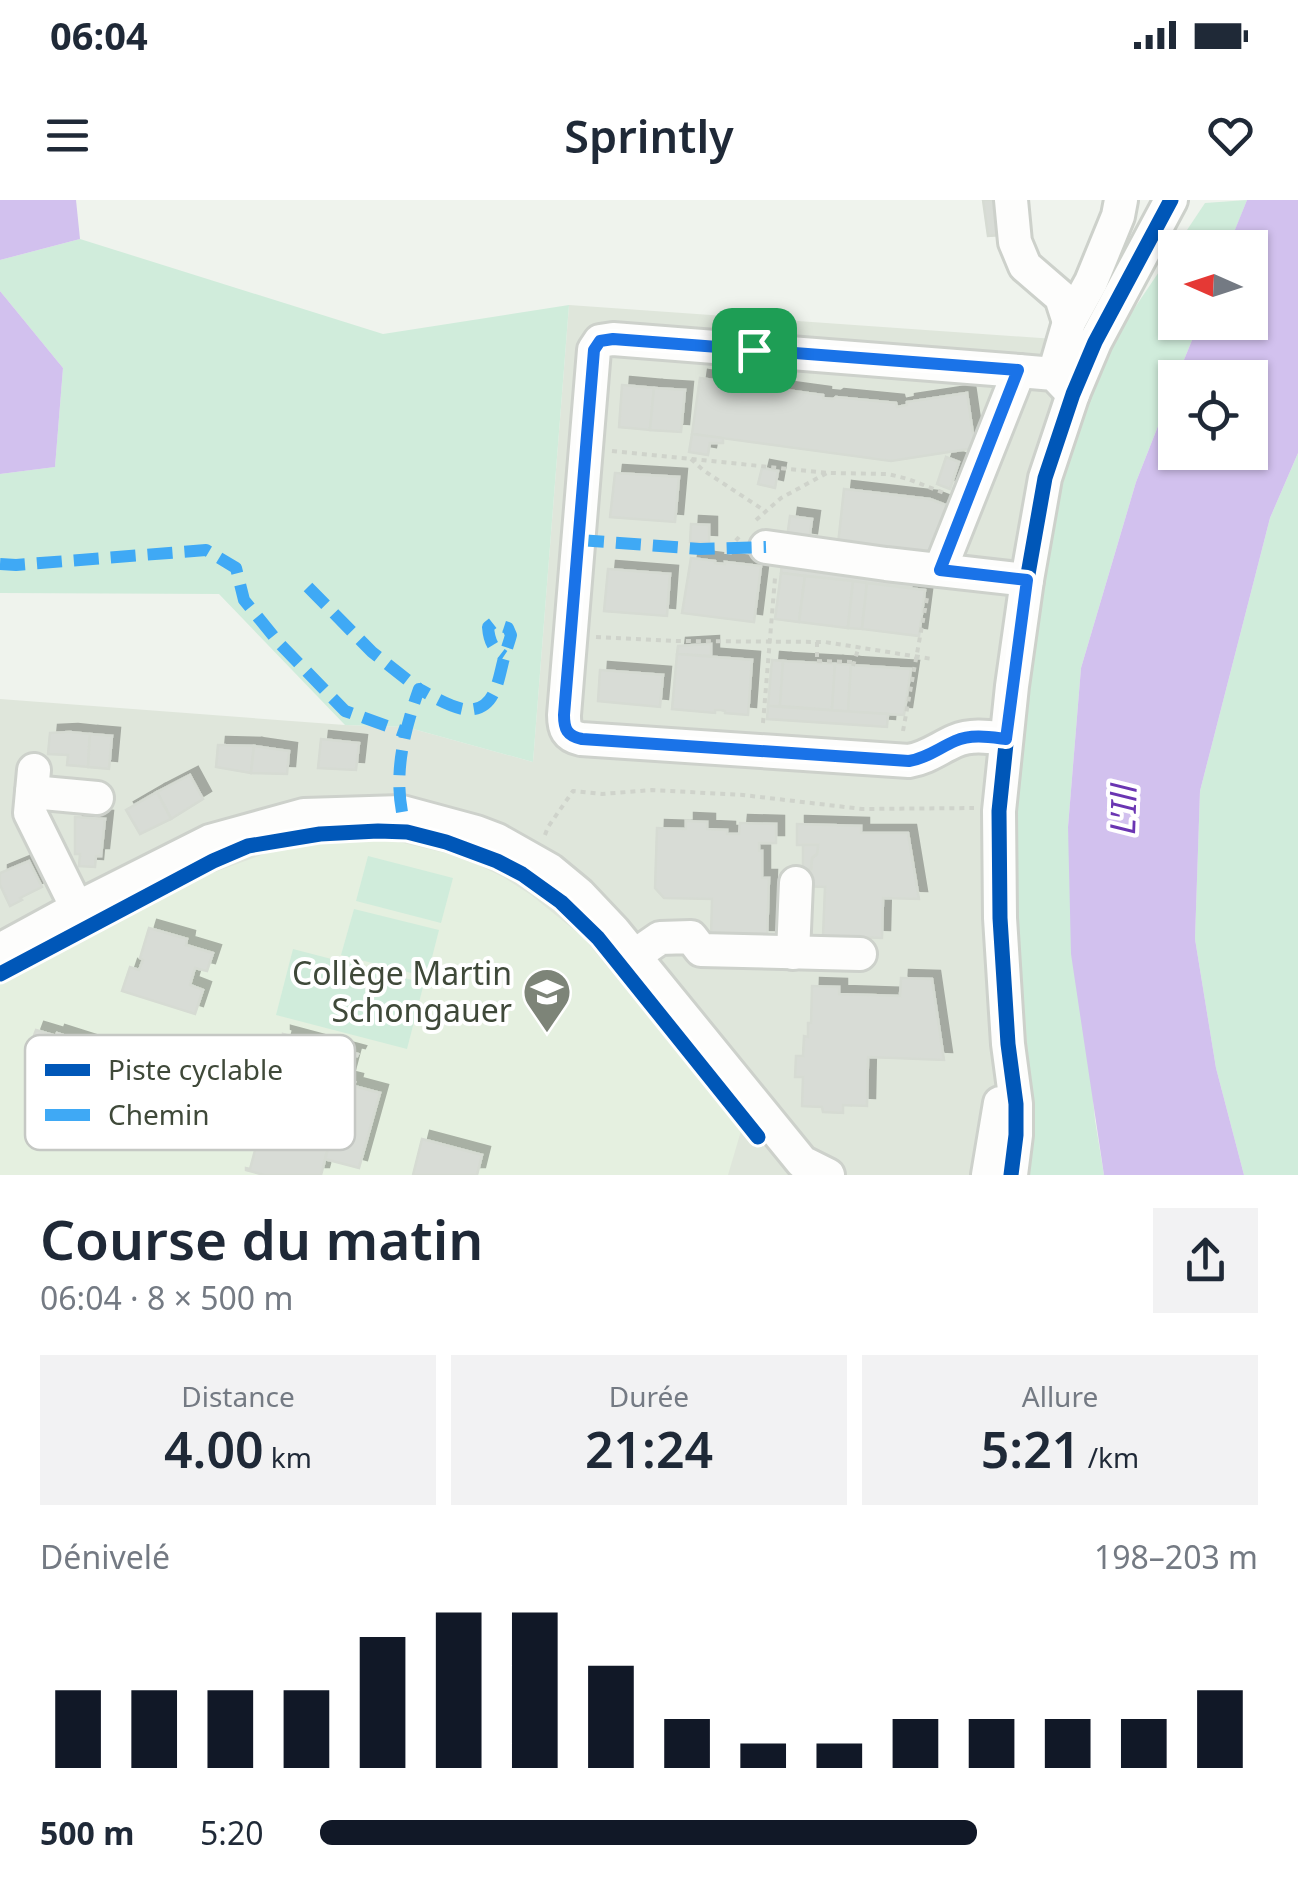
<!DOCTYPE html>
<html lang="fr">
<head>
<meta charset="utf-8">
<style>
	body { margin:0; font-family:"Noto Sans",sans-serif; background:#f2f2f3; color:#1f2937; height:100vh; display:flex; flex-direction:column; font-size:38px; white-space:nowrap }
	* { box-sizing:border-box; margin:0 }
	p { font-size:32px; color:#747a83 }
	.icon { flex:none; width:55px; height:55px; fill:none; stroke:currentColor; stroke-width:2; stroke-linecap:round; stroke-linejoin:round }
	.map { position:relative; height:975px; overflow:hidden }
	.details { display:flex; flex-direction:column; background:#fff; flex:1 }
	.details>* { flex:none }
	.needle { width:65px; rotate:273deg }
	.buttons { position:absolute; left:1158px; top:30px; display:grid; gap:20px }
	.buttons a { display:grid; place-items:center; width:110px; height:110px; border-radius:0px; background:#fff; box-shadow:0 2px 8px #0004; font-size:50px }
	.pin { position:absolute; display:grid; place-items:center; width:85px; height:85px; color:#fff; margin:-42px; border-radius:20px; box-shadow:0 5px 15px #0006 }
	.round { display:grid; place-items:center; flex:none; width:105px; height:105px; border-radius:0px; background:#f2f2f3 }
	.head { display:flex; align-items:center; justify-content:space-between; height:170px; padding:0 40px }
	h1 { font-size:55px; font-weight:600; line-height:75px }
	.stats { display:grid; grid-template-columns:repeat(3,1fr); gap:15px; height:170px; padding:10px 40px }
	.stats div { display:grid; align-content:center; border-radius:0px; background:#f2f2f3; text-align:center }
	.stats b { font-size:50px; font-weight:600 }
	.stats small { font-size:28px; font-weight:400 }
	.stats p { font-size:28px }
	.chart { height:280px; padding:20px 40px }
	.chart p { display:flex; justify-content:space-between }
	.chart svg { width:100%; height:180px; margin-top:10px; stroke:#111827; stroke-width:6 }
	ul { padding:0 40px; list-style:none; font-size:32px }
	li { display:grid; grid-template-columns:160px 120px 1fr; align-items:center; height:75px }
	li i { height:25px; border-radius:12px; background:#111827 }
	.status { display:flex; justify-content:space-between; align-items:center; height:70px; padding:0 50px; background:#fff; direction:ltr }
	.status svg { height:28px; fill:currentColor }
	header { display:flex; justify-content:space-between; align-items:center; height:130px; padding:0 40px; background:#fff; font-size:45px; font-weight:600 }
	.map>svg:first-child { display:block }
</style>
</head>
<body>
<div class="status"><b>06:04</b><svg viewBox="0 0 49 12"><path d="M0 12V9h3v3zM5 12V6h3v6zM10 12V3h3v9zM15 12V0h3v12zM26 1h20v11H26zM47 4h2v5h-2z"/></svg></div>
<header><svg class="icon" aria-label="menu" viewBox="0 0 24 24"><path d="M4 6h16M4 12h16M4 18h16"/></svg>Sprintly<svg class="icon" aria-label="heart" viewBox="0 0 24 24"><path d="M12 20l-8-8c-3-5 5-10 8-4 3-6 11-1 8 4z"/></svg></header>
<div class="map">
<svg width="1298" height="975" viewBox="0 0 1298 975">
	<defs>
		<filter id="shadow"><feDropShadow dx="8" dy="-8" stdDeviation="0" flood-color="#0004"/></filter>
	</defs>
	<rect width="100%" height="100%" fill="#eff3ed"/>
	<path fill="#dfe6db" d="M569,105L1111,143L1031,893L1027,975H0V499L345,525L406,527L533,562Z"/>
	<path fill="#e5f0e0" d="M349,639L399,642L445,653L478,665L503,677L531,695L584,738L741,931L728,975H0V782L207,675L291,644Z"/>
	<g fill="#d0ecdb">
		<path d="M1247,0L1228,48H1175L1205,3Z"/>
		<path d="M80,39L383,134L569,105L533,562L406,527L345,525L219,394L0,393V274L55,267L63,168L0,91V60Z"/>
		<path d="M1175,48V122L1199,123L1177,177L1175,178V183L1136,282L1081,468L1068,627L1095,920L1104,975H1027L1031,893L1009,614L1032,424L1063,263L1111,143Z"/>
		<path d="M1298,253V975H1244L1216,868L1195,739L1200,591L1270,318Z"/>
		<path d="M368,656L453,678L441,723L356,701Z"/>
		<path d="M354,709L439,730L427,777L341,755Z"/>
		<path d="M293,749L424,783L407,849L276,815Z"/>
	</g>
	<g fill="#d2c1ee">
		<path d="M0,0H76L80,39L0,60Z"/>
		<path d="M1247,0H1298V253L1270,318L1200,591L1195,739L1216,868L1244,975H1104L1071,754L1068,627L1081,468L1136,282L1175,183V252H1250V178L1177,177L1199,123L1250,122V48L1228,47Z"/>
		<path d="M0,91L63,168L55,267L0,274Z"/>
	</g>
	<g fill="#d8dcd6" stroke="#d6dbd3" stroke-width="2.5" filter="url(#shadow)">
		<path d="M983,0H996L1001,35L988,36Z"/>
		<path d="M700,178L739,184L738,187L749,188V185L823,195V198L833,199L836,197L896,203L897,207L907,205V202L967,193L975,248L891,261L692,234Z"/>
		<path d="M622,185L654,188L650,230L619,227Z"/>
		<path d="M654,188L685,190L681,232L650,230Z"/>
		<path d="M692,234L723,238V243H710L708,255L689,252Z"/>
		<path d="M946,257L959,262L950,289L937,284Z"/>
		<path d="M762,268L778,271L775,288L758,284Z"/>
		<path d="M615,273L679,277L675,322L610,317Z"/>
		<path d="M844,289L930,299L951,307L932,356L838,344Z"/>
		<path d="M790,316L812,319L809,341L787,338Z"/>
		<path d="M691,324L709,325V343L690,342Z"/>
		<path d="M691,358L715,361V363L725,364V362L761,366L754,422L682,413Z"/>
		<path d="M782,360L912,375L911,388L781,373Z"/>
		<path d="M608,369L670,374L667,416L604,411Z"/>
		<path d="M781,373L805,376L799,422L775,419Z"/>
		<path d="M805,376L853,381L848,428L799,422Z"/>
		<path d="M853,381L867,383L862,429L848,428Z"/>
		<path d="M867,383L925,390L919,436L862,429Z"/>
		<path d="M711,444V456L677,454L678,446Z"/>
		<path d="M677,454L752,460L748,515L725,513V511L721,510H715V513L672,509Z"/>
		<path d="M772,460L783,461L780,506H768Z"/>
		<path d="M783,461L835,464L832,510L780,506Z"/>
		<path d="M835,464L851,465L848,512L832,510Z"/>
		<path d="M851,465L911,469L904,515L848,512Z"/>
		<path d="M600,470L663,475L660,507L598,501Z"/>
		<path d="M768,506L888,514L887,527L767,519Z"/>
		<path d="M70,532L90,534L88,567L67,565L68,555L48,554L50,533Z"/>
		<path d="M90,534L112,536L109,569L88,567Z"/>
		<path d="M321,539L359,543L356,570L318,568Z"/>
		<path d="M218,545L254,546L251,573L216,567Z"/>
		<path d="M254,546L289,551L287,574L251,573Z"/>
		<path d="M190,575L203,599L171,619L157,592Z"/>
		<path d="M157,592L171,619L140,634L126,610Z"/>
		<path d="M75,617L105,619L101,656H96L95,667L79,666L80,654H75Z"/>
		<path d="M686,621L707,622V629L727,630V634H739L740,623L776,624V643H759V651H762V678H769L767,738L711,737L712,699L664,698L655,688L657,628L686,629Z"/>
		<path d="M797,624L861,626V633H908L919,699L883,698L882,738L823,736L825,687L803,686V669H811L812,658L817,654L818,645H797Z"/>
		<path d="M803,645H818L817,654L812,658L811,669H803Z"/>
		<path d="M29,661L42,687L20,698L22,700L10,706L0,685V673Z"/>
		<path d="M149,728L187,739L186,745L213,753L207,771L195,768L190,785L203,790L195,814L122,791L130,767L139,770L143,760L140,758Z"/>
		<path d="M901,778L932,779L944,860L868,857L867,906L843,905V913L823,912L822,907L802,906L803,877H795L796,856H803L804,836L808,837V823H811L812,786L839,787V794L900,796Z"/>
		<path d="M36,830L56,836L57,833L183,873L165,928L38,887L49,855L29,849Z"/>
		<path d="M283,834L358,854L357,856L353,855L321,975H264L246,970V968L250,969L285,838L283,837Z"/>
		<path d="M347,880L355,882L354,886L380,893L359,968L325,959Z"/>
		<path d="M422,939L482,955L477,975H413Z"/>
	</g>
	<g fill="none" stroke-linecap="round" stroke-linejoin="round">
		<g stroke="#cdd1cb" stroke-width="38">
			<g id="minor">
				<path d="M1011,0L1015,42L1025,66L1061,97L1069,122"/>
				<path d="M1054,174L1069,122L1091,82L1118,16L1121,0"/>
				<path d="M766,347L886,364L1027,380"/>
				<path d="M940,370L1019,171"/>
				<path d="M1006,539C989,537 972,534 955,541C939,548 927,558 909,561L581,539C567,536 564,529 564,515L594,150L600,141L613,139L1019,171L1054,174L1073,194"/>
				<path d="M34,570L30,613L77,708"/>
				<path d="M32,592L97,598"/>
				<path d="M0,750L77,708L210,641L304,615L402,612L476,632L497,640L550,670L579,694L614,731L802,962L828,975"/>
				<path d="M793,753L796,683"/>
				<path d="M634,756L660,738L691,737L701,750L860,754"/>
				<path d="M988,975L1000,903"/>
				<path d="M1011,975L1016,935V904L1008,844L1000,718L999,611L1012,486L1027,380L1045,278L1073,194L1095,142L1171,0"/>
			</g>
		</g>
		<g stroke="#cfd3cb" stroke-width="4" stroke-dasharray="5 5" stroke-linecap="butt">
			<path d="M612,251L829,273L888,274L908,279L944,293"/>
			<path d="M691,259L703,270L765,311"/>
			<path d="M756,320L781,298L827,273"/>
			<path d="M729,348L739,337"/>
			<path d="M596,437L677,441L825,442L932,459"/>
			<path d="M817,442V462"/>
			<path d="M817,461L854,462"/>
			<path d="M853,466L859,446"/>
			<path d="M763,523L775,378"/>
			<path d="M903,531L927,398"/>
			<path d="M545,635L548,627L573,591L602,594L652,590L743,595L862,609L974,608"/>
		</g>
		<use href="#minor" stroke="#fdfdfc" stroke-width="32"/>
		<g stroke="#3fa9f5" stroke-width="12" stroke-dasharray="25 12" stroke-linecap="butt">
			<path d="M579,340L700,349L766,347"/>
			<path d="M0,364L16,365L206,350L236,368L244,400L279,443L345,511L404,532"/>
			<path d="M308,387L372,452L419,489"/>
			<path d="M402,612C394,569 405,529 419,489C432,496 448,506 463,509C496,514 498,479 504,458C506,450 509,443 511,435L508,428L493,423L488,427C489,440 492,448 504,456"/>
		</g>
		<g stroke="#fff" stroke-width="21">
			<g id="cycleway">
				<path d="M0,774L213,661L248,646L320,634L378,631L407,632L446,642L497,661L522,674L561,702L598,738L758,937"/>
				<path d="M1011,975L1016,935V904L1008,844L1000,718L999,611L1012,486L1027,380L1045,278L1073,194L1095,142L1171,0"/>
			</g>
		</g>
		<use href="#cycleway" stroke="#0057b8" stroke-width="15"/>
	</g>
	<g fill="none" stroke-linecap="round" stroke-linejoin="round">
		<g stroke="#fff" stroke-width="20">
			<path id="route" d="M613,139L1018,170L940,370L1027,380L1006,539C989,537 972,534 955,541C939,548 927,558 909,561L582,539C567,536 564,529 564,515L594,150L600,141Z"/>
		</g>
		<use href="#route" stroke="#1a73e8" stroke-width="12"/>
	</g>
	<defs>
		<g id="school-pin" transform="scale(2.5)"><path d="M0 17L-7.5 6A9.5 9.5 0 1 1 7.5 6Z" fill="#7d8478" stroke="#fff"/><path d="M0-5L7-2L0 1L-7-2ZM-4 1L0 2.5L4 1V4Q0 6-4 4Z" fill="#fff"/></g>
	</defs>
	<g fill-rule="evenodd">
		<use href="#school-pin" x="547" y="792"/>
	</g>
	<g text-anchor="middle" stroke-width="8" stroke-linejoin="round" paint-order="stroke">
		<g font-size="32" fill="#3f4939" stroke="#fff" text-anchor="end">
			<text x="512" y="785">Collège Martin<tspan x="512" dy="37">Schongauer</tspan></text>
		</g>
		<g font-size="35" font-style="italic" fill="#6a35b2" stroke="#fff">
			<text transform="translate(1124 609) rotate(-88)" y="12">L'Ill</text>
		</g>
	</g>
	<rect x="25" y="835" width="330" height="115" rx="15" fill="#fff" stroke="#c5c8c4" stroke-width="2.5"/>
	<rect x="45" y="864" width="45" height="12" fill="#0057b8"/>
	<rect x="45" y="909" width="45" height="12" fill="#3fa9f5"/>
	<g font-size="28" fill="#3f4939">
		<text x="108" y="880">Piste cyclable</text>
		<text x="108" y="925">Chemin</text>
	</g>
</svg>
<div class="buttons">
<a><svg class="needle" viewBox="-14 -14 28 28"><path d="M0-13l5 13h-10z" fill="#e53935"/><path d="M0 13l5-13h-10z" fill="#747a83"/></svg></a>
<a><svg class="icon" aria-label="locate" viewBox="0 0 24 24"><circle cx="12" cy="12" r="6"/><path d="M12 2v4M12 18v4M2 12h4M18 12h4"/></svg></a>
</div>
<div class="pin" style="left:754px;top:150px;background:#1e9e55"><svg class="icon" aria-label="arrive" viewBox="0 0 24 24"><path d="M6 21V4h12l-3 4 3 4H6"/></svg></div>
</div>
<section class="details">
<div class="head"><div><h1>Course du matin</h1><p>06:04 · 8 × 500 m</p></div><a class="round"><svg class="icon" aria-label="share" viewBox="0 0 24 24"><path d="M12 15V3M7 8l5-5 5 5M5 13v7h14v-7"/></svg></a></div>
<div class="stats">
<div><p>Distance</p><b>4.00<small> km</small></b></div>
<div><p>Durée</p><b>21:24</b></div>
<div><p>Allure</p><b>5:21<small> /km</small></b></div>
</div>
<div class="chart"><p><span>Dénivelé</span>198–203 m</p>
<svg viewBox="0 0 160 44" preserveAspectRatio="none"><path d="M5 44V25M15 44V25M25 44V25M35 44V25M45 44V12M55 44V6M65 44V6M75 44V19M85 44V32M95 44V38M105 44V38M115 44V32M125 44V32M135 44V32M145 44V32M155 44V25"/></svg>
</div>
<ul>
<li><b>500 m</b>5:20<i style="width:70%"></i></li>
</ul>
</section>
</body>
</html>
